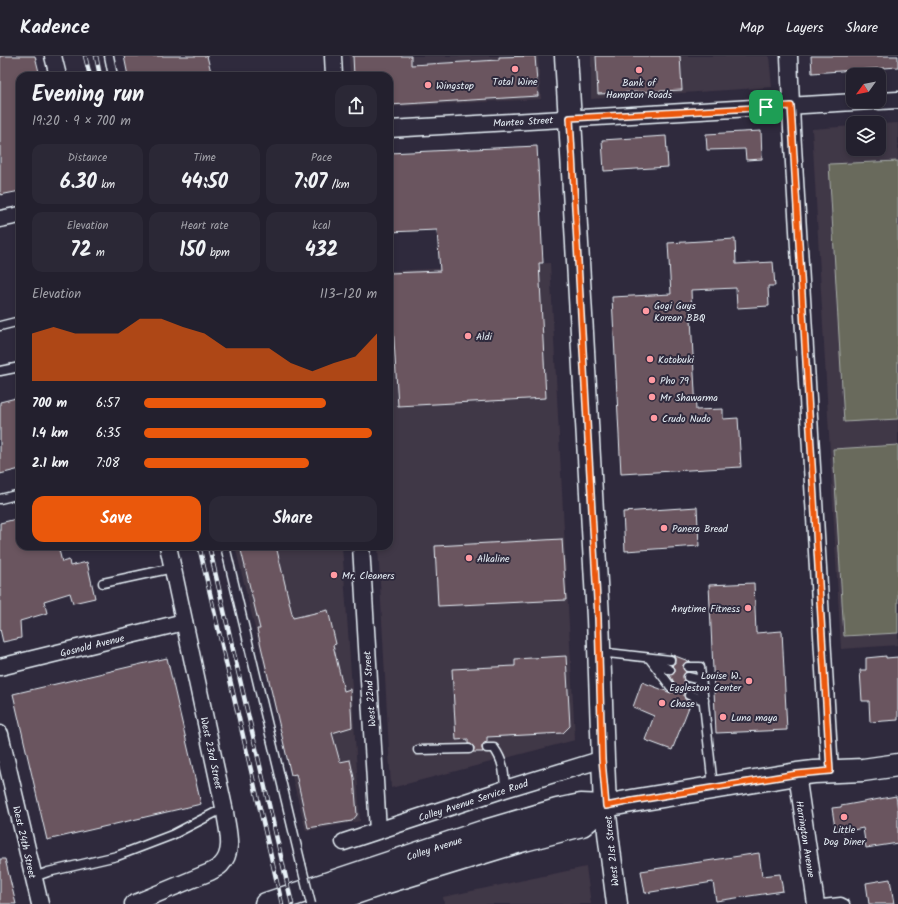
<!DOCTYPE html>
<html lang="en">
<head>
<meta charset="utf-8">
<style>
	body { margin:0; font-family:Kalam,sans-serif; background:#2b2836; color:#f1f3f6; height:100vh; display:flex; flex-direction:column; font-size:15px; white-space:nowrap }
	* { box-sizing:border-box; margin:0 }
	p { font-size:13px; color:#a3a3aa }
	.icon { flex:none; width:22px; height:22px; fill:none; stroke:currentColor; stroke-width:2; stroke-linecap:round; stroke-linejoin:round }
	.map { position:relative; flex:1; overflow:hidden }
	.drawer { position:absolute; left:16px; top:16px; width:377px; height:478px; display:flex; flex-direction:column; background:#23202e; border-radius:12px; box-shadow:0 2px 6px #0003,0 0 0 1px #403e4a }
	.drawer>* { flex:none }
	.needle { width:26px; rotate:237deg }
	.tools { position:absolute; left:846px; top:12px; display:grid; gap:8px }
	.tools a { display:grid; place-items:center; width:40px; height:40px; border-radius:8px; background:#23202e; box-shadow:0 2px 6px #0003,0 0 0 1px #403e4a; font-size:20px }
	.pin { position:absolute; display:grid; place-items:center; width:34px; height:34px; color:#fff; margin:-17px; border-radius:8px; box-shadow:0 2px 6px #0006 }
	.round { display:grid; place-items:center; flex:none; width:42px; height:42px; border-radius:12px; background:#2b2836 }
	.overview { display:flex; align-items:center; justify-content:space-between; height:68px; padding:0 16px }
	h1 { font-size:22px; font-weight:700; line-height:30px }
	.metrics { display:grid; grid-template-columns:repeat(3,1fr); gap:6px; height:68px; padding:4px 16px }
	.metrics div { display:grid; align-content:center; border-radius:10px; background:#2b2836; text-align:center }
	.metrics b { font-size:20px; font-weight:700 }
	.metrics small { font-size:11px; font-weight:400 }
	.metrics p { font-size:11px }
	.chart { height:112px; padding:8px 16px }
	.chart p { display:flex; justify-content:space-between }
	.chart svg { width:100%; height:72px; margin-top:4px; fill:#ea580c; opacity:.7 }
	.action { display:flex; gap:8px; margin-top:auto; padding:8px 16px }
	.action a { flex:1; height:46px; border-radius:12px; background:#ea580c; color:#fff; font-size:16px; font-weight:700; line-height:46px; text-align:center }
	.action a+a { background:#2b2836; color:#f1f3f6 }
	ul { padding:0 16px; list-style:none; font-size:13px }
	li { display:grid; grid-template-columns:64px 48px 1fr; align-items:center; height:30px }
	li i { height:10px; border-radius:5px; background:#ea580c }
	header { display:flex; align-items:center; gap:24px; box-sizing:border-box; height:56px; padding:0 20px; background:#23202e; border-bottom:1px solid #403e4a }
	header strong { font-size:19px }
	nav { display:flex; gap:22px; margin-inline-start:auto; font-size:14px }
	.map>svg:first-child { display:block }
</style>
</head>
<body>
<header>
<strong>Kadence</strong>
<nav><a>Map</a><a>Layers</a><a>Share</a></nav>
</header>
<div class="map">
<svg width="898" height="848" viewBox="0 0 898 848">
	<rect width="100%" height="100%" fill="#2f2a3d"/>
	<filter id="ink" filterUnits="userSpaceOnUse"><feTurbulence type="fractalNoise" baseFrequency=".025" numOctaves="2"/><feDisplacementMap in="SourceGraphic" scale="8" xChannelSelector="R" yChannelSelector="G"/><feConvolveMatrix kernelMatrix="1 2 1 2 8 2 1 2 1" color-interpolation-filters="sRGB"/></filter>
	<g filter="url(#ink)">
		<g fill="#413747">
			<path d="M349,0H538L541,43L389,51V20H350Z"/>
			<path d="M591,0H769L772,31L591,43Z"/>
			<path d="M898,67V589L841,593L812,73L853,70V93H879V68Z"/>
			<path d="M550,207L575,684L391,732L378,490H389V215Z"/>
			<path d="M235,490H342L352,632L360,765L306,775L274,650Z"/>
			<path d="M586,811L591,848H444L443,841Z"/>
		</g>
		<g fill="#696a5c" stroke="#a8aeaa">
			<path d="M898,105V363L844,366L829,108Z"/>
			<path d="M898,389V577L844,580L833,393Z"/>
		</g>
		<g fill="#6b545e" stroke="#e8f1f8">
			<path d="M0,0H35L40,20H20V135L0,139Z"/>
			<path d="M124,0H207L212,20H128Z"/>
			<path d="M353,0H411V9L499,4V1L535,0L538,40L389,49V20H354Z"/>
			<path d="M596,0H680L682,34L598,38Z"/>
			<path d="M811,0H898V11L812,17Z"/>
			<path d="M761,75L762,103L746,104L745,93L707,94L706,78Z"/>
			<path d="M666,80L668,111L604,115L602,84Z"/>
			<path d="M537,90L543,207H539L546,342L398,350L390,217L440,215L437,174L389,176V97Z"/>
			<path d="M735,183L736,208L773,206L775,230H768L769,250L737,252L736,232L691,234L692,263H691L696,354L723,353V363L738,362L741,411L621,418L612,241L671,238L668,187Z"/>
			<path d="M20,341V413L0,418V346Z"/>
			<path d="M697,451L699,490L625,495L623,456Z"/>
			<path d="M20,462V490H58L62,506L69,504L70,510L87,506L95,542L73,547L70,537L44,545L47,557L20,565L21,582L3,586L0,573V467Z"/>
			<path d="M562,483L566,544L438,550L435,490Z"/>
			<path d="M240,490H276L293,562L328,554L336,588L333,589L344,635L350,633L352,671L332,677L340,706L350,704L354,722L357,759L352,765L308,772L296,718L291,719L257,573H260Z"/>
			<path d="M754,527L756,577L782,575L787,674L716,677L709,529Z"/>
			<path d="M670,598L691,606H686L683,609V613L686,616L684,618L683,620L684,625L686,626L684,630V633L685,635L684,638V640L685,643L691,646L672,694L645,684L654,660L633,651L642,626L671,637V636H674L676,634V630L671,621L670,619L673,618L675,616V612L672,609L675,607V602L674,600Z"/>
			<path d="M566,600L570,670L563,677L487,681V686L484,687L482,690V692L483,696H473L474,693V691L471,688H468V683L456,684L452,613L515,610V603Z"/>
			<path d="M886,600V602L898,601V664L870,666L869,645H862L860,614H866V602Z"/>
			<path d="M167,602L201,748L47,784L13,638Z"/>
			<path d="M896,740L898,754V787L866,792L863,772L843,776L842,771L835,772L832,752L841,751V750Z"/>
			<path d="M759,797L762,820L780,818L783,835L716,845L713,826L645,837L641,815Z"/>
			<path d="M0,803H5L16,848H0Z"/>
			<path d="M890,823L894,848H869L866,827Z"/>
		</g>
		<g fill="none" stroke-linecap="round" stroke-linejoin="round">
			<g stroke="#e8f1f8" stroke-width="11">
				<g id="service">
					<path d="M109,0L113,20"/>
					<path d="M0,270L20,265"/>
					<path d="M0,315L20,311"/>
					<path d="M0,443L20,438"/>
					<path d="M225,490L301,808"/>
					<path d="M103,527L173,512"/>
					<path d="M599,596L670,604"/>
					<path d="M650,603L671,631"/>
					<path d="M652,604L670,614"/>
					<path d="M688,611H700L713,731"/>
					<path d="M688,621L701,624"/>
					<path d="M689,631L702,635"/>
					<path d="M689,639L704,644"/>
					<path d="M487,692H494C504,706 504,716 505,733"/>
					<path d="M418,694L469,693"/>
					<path d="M34,821L48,816L117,800L172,779L224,752"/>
					<path d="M822,848L841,846L845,848"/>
				</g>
			</g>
			<g stroke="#e8f1f8" stroke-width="19">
				<g id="minor">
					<path d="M53,0L58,20"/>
					<path d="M333,0L334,20"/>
					<path d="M789,0L792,73L830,715"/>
					<path d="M879,45L898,44"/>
					<path d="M389,73L872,45"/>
					<path d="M0,163L20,159"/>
					<path d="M361,490L378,775"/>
					<path d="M0,611L184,566"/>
					<path d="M0,678L40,848"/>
					<path d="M797,718L816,848"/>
					<path d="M344,786L505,733L603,703"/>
					<path d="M133,848L210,816C214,814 218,812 221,809C235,795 227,773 225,756L168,490"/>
				</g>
			</g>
			<g stroke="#e8f1f8" stroke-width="23">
				<path id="tertiary" d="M605,750L609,785L617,848"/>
			</g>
			<g stroke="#e8f1f8" stroke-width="25">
				<g id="secondary">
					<path d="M566,0L571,81L598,562L603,703L605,750"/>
					<path d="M266,848L482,776L557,754L581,749L605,750L632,745L797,718L814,716L863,714L898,709"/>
					<path d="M323,848L384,827L491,794L524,784L582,769L605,750"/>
				</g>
			</g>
			<use href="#service" stroke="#2f2a3d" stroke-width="8"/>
			<use href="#minor" stroke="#2f2a3d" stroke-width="16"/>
			<use href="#tertiary" stroke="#2f2a3d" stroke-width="20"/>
			<use href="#secondary" stroke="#2f2a3d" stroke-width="22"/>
			<g stroke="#e8f1f8" stroke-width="4.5">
				<g id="rail">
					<path d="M85,0L90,20"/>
					<path d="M96,0L100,20"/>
					<path d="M199,490L282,848"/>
					<path d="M209,490L292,848"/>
				</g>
			</g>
			<use href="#rail" stroke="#2f2a3d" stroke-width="3" stroke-dasharray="9" stroke-linecap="butt"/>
			<g stroke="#e8f1f8" stroke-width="11" stroke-linecap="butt">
				<path id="service-bridge" d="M301,808L311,848"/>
			</g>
			<use href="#service-bridge" stroke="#2f2a3d" stroke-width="8"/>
		</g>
	</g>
	<g fill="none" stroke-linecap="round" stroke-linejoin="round" filter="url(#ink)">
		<g stroke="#fff" stroke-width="8">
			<path id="route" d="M791,50L830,715L797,718L632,745L606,750L602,703L598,562L570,62Z"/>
		</g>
		<use href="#route" stroke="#ea580c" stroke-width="5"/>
	</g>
	<g fill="#ff9aa2" stroke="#2f2a3d" stroke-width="1.5">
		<circle cx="515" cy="13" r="4"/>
		<circle cx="639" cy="14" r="4"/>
		<circle cx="428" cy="29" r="4"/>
		<circle cx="646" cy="255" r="4"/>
		<circle cx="468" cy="280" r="4"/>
		<circle cx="650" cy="303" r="4"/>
		<circle cx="652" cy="324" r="4"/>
		<circle cx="652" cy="341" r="4"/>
		<circle cx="654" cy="362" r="4"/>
		<circle cx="664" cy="472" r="4"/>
		<circle cx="469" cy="502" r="4"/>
		<circle cx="334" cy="519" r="4"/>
		<circle cx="748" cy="552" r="4"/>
		<circle cx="749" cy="625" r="4"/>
		<circle cx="662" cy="647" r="4"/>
		<circle cx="723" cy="661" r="4"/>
		<circle cx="844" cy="761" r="4"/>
	</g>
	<g text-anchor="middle" stroke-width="4" stroke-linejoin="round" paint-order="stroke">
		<g font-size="10" fill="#e8f1f8" stroke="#2f2a3d" text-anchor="start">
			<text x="515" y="29" text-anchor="middle">Total Wine</text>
			<text x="639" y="30" text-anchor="middle">Bank of<tspan x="639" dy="12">Hampton Roads</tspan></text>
			<text x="436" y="33">Wingstop</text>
			<text x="654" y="253">Gogi Guys<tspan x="654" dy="12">Korean BBQ</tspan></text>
			<text x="476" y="284">Aldi</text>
			<text x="658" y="307">Kotobuki</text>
			<text x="660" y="328">Pho 79</text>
			<text x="660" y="345">Mr Shawarma</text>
			<text x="662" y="366">Crudo Nudo</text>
			<text x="672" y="476">Panera Bread</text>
			<text x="477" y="506">Alkaline</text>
			<text x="342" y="523">Mr. Cleaners</text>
			<text x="740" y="556" text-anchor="end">Anytime Fitness</text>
			<text x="741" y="623" text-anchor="end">Louise W.<tspan x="741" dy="12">Eggleston Center</tspan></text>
			<text x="670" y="651">Chase</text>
			<text x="731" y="665">Luna maya</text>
			<text x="844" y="777" text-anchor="middle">Little<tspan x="844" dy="12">Dog Diner</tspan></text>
		</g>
		<g font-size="10" fill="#e8f1f8" stroke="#2f2a3d">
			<text transform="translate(523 65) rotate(-3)" y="4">Manteo Street</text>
			<text transform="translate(92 589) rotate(-14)" y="4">Gosnold Avenue</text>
			<text transform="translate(369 633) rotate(-94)" y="4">West 22nd Street</text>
			<text transform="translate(212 697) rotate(78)" y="4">West 23rd Street</text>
			<text transform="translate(473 744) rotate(-18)" y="4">Colley Avenue Service Road</text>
			<text transform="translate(806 783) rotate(81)" y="4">Harrington Avenue</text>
			<text transform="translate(25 786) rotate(77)" y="4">West 24th Street</text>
			<text transform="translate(434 792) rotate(-18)" y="4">Colley Avenue</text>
			<text transform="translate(611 795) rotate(-96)" y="4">West 21st Street</text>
		</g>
	</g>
</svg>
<div class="tools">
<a><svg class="needle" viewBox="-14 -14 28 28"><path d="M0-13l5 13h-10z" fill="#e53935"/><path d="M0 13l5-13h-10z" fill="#a3a3aa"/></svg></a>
<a><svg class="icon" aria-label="layers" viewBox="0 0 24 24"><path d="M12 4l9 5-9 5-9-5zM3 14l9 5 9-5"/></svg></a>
</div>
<div class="pin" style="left:766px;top:51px;background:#1e9e55"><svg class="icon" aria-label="arrive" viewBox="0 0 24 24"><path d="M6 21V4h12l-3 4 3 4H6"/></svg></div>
<section class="drawer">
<div class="overview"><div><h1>Evening run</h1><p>19:20 · 9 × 700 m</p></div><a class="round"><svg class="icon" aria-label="share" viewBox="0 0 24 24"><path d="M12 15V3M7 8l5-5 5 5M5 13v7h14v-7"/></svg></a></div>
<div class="metrics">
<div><p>Distance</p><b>6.30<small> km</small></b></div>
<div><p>Time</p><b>44:50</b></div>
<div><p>Pace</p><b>7:07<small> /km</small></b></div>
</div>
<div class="metrics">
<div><p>Elevation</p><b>72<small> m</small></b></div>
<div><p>Heart rate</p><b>150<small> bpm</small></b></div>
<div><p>kcal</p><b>432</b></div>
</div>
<div class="chart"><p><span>Elevation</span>113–120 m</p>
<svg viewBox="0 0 160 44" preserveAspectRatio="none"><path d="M0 44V15L10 11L20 15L30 15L40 15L50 6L60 6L70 11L80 15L90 24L100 24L110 24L120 33L130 38L140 33L150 29L160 15V44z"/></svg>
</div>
<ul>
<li><b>700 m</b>6:57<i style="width:78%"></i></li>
<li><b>1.4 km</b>6:35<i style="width:98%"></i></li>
<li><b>2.1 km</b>7:08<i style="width:71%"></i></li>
</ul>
<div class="action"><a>Save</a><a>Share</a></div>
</section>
</div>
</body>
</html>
